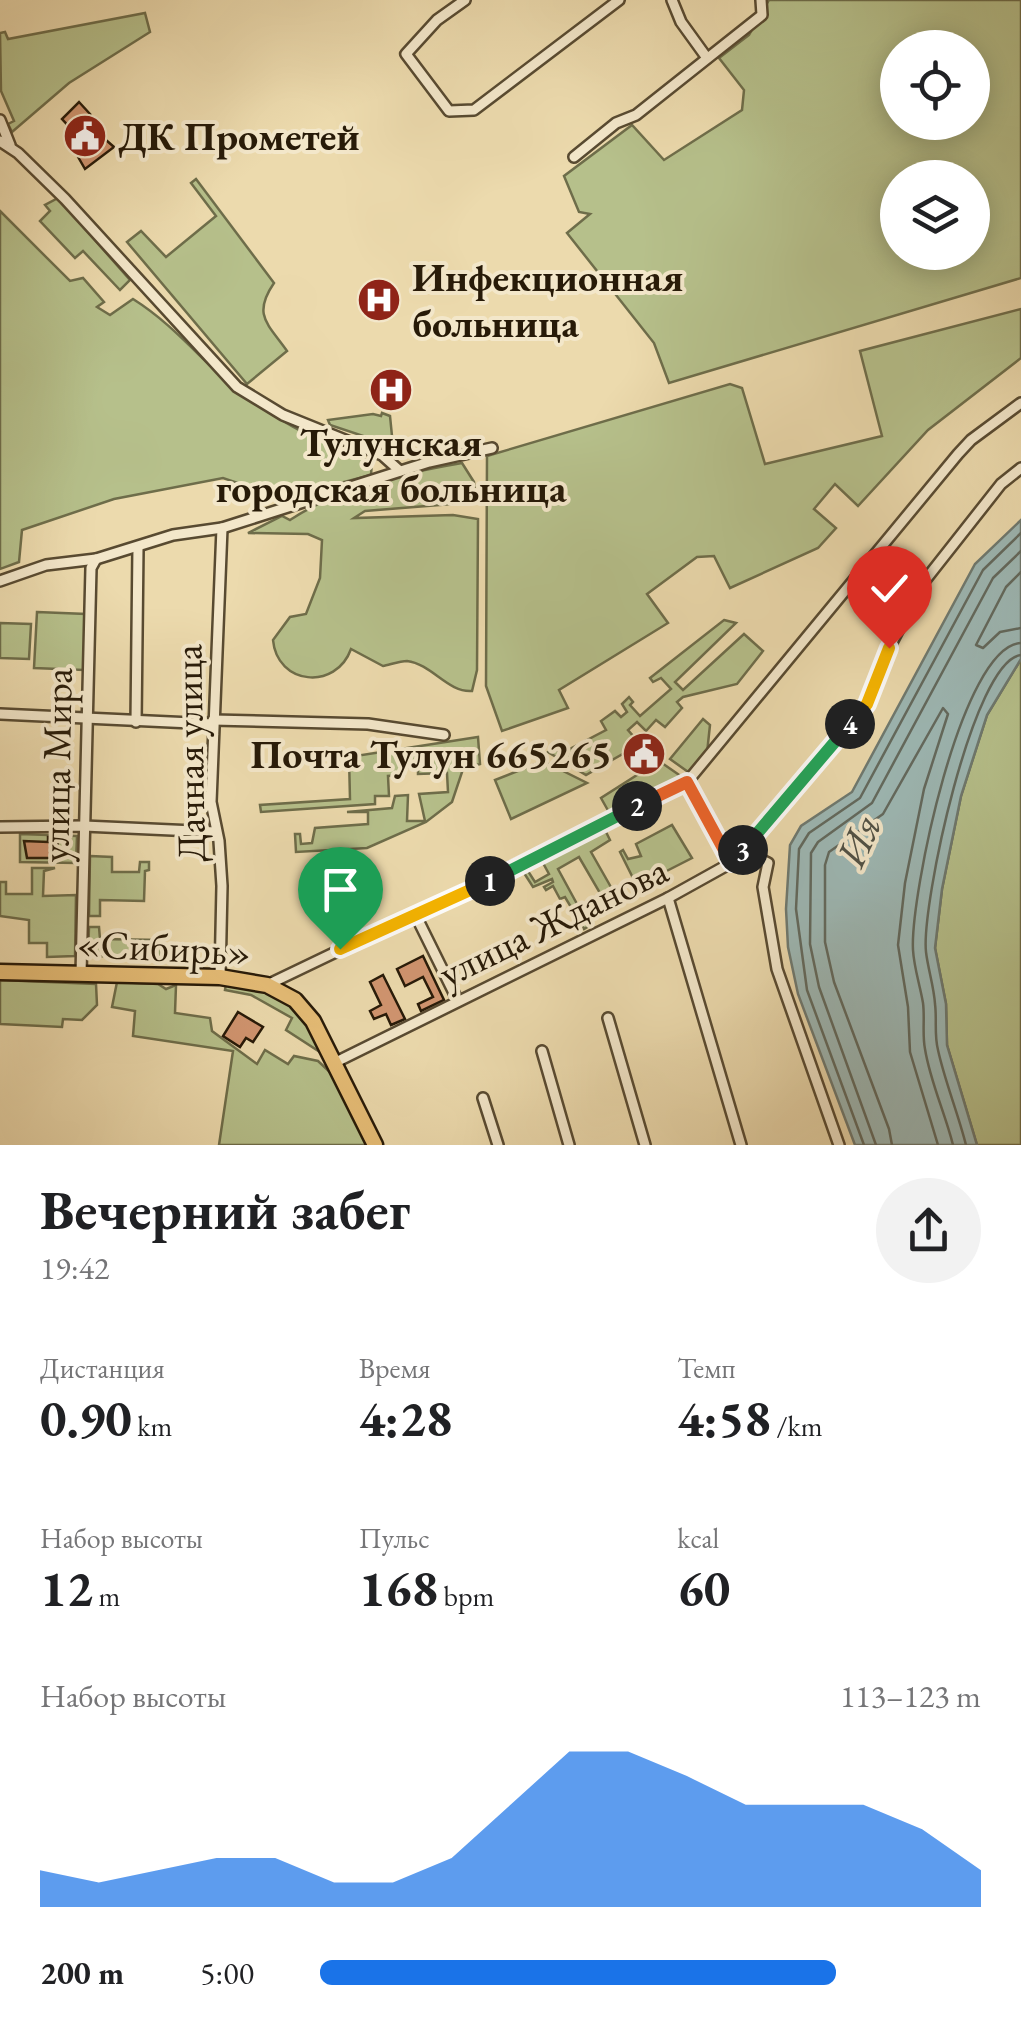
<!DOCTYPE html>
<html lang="ru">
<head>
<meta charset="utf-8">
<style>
	body { margin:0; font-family:"EB Garamond",serif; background:#f2f2f2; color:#202124; height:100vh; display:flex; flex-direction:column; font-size:38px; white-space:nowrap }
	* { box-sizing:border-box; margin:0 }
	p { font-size:32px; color:#757577 }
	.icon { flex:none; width:55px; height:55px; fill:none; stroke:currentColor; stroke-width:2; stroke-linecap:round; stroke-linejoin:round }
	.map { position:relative; height:1145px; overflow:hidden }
	.panel { display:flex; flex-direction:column; background:#fff; flex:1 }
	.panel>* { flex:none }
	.controls { position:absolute; left:880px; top:30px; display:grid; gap:20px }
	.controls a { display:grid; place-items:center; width:110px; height:110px; border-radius:50%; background:#fff; box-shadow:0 5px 25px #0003; font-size:50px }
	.pin { position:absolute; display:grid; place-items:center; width:85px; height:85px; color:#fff; margin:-102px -42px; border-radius:50% 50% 50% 0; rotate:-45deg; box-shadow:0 0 10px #0007 }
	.pin .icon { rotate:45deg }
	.km { position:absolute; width:50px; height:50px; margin:-25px; border-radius:50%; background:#222; color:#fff; font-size:28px; line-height:50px; text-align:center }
	.round { display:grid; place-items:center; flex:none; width:105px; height:105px; border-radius:52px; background:#f2f2f2 }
	.summary { display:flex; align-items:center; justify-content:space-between; height:170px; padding:0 40px }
	h1 { font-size:55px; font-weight:700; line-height:75px }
	.metrics { display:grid; grid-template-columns:repeat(3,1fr); gap:15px; height:170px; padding:10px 40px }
	.metrics div { display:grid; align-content:center }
	.metrics b { font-size:50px; font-weight:700 }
	.metrics small { font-size:28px; font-weight:400 }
	.metrics p { font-size:28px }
	.chart { height:280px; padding:20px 40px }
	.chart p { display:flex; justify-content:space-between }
	.chart svg { width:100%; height:180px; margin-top:10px; fill:#1a73e8; opacity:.7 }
	ul { padding:0 40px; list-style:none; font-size:32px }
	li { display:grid; grid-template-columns:160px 120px 1fr; align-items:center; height:75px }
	li i { height:25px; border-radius:12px; background:#1a73e8 }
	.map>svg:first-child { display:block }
</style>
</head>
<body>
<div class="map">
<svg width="1021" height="1145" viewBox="0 0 1021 1145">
	<rect width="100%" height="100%" fill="#ecdaad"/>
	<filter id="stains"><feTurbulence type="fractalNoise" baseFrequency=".002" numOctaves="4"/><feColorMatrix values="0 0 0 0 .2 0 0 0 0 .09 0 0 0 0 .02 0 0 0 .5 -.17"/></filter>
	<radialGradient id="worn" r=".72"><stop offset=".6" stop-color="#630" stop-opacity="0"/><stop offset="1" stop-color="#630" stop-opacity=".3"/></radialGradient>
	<g fill="#b6c08b" stroke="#6e6d4a" stroke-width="2.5" fill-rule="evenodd">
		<path d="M769,0H1021V278L669,383L654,343L567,233L590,214L579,212L564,176L632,125L664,160L742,110L744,90L719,58L749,35ZM898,48H972V122H898ZM898,178H972V252H898Z"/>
		<path d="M145,13L150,32L69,83L12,132L8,124L14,121L1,91L0,33L5,32L8,39Z"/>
		<path d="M196,179L274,283C252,315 268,324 287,351L247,384L127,242L141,231L166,257L216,216L191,183Z"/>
		<path d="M58,198L130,280L120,290L83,251L75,258L40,221L50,211L45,205Z"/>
		<path d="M0,211L70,281L83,278L104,302L97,307L110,315L133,299C168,321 192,349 222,377C258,411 325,447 372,462L371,475L283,498L223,478L114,499L22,530L19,562L0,569Z"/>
		<path d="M1021,309V358L928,430L858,506L835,484L814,509L836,528L818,548L730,588L714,556L697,557L647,594L668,623L559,690L568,708L502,731L486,686L487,456L730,384L742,388L765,464L882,436L860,351Z"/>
		<path d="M382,413L390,416L393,446L330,425L328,420L373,414L381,416Z"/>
		<path d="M462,463L474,482L476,502L365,511L354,518L453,515L478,519L477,670L472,691C448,693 432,664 407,661C400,661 389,665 383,666L351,649C336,691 277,685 273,640L290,617L306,614L320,578L322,540L308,534L248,533L282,516L290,520C340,487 404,473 462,463Z"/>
		<path d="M37,612L86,614L84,670L34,668Z"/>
		<path d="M724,620L736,623L675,682L683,690L744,634L763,651L737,684L683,697L677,702L682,708L665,727L656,720L646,731L637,722L628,730L640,744L586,775L548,752L553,748L562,753L606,730L601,721L615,711L621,717L627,712L622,704L629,697L633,702L630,705L640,716L671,689L661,678L653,682L650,678Z"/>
		<path d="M0,623L31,624L29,659L0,658Z"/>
		<path d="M1021,659V1145H977L947,1045L946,1004L935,948L942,889L961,796L987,715Z"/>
		<path d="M703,719L710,725L707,753L691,774L670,759Z"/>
		<path d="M478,737L480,764L463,769L452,802L426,822L367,848L296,852L295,834H300L301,844L312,843L315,828L368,824V812H347L392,808L395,796L408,795L407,821H425L419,794L448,792L447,773L418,774V767L404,768V775L388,776L389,796H375V804L261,812L260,805L350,799L349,757Z"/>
		<path d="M543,761L587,783L511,819L495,780Z"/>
		<path d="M659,761L685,779L610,814L601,798Z"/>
		<path d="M672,825L692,858L645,882L641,876L634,880L620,852L623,850L628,859L641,856L636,844Z"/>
		<path d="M606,832L610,840L591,852L616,896L602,904L597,896L600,893L579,857L558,869L589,926L584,929L565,897L560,899L553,886L546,890L544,887L553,882L552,879L533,887L524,873L528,871L535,882L549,874L543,863L593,834Z"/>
		<path d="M20,834L77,836L76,863L20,862Z"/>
		<path d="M90,856L112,857V872H139L140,862H149V870L145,871L144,901L100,900V916H89Z"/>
		<path d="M32,868H55L44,871L43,896L76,895L75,956L47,957V943H29V920L0,916V882H6V894H32Z"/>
		<path d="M89,927H99L100,939L161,940V957L88,956Z"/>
		<path d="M0,980L96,984L97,1005L82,1020L63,1019L62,1027L0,1024Z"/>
		<path d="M117,982L158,984L166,989L176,985L175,1013L210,1018L212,1031L257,1064L265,1050L288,1064L294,1056L318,1061L332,1074L369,1145H219L233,1051L133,1036L135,1011L112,1007Z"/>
		<path d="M226,984C284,992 298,1002 323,1054L286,1030L292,1018L251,995L225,990Z"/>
	</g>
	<path fill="#9db8b5" stroke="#6e7970" stroke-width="2.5" d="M1021,520V659L987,715L961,796L942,889L935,948L946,1004L947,1045L977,1145H855L798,994L788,947L786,909L790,845L801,826L852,792L975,564Z"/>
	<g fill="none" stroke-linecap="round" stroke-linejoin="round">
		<g stroke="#62695e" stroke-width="2.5">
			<path d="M1021,572L1006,587L976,645L983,648L1000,632L1021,628"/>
			<path d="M864,1145L807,990L796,909L799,849L809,833L860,798L983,570L1021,533"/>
			<path d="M876,1145L819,987L810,944L811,853L818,842L872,803L993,578L1021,551"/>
			<path d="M892,1145L889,1129L834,982L825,942V865L829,852L883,814L943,708L948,714L924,789L905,883L898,945L908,1007L910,1052L938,1145"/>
			<path d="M953,1145C945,1113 930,1081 925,1049C922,1034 925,1018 923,1003C920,985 914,968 913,950C910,897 961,646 1021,643"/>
			<path d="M966,1145C958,1113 945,1082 938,1050C934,1035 937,1019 935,1004C934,987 928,969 926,952C921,906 973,660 1021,655"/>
		</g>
	</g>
	<g fill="#d19570" stroke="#271a08" stroke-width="2.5">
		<path d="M79,102L90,114L86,117L91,127L114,147L85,169L77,155L87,146L62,119Z"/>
		<path d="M48,837H56L58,842L56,858H27L24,841L48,842Z"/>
		<path d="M423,956L444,1000L421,1011L418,1004L433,997L423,977L405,986L397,969Z"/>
		<path d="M383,975L405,1019L391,1025L386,1014L374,1019L370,1011L381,1005L370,982Z"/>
		<path d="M238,1012L263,1027L253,1042L246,1038L240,1047L223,1036Z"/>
	</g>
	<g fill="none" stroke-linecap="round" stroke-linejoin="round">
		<g stroke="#584a31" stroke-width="14">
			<g id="minor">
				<path d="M465,0L437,20L406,54L449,111L474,110L619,0"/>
				<path d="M672,0L681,22L707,58"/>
				<path d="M0,120L10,145"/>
				<path d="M0,141L18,153L65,199L237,387L283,415L382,455L400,471"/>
				<path d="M574,157L616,123L636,115L762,15L761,0"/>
				<path d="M0,581L46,565L96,559L173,535L222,528L429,462L492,448"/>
				<path d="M0,714L213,724"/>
				<path d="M213,720L368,724L444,735"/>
				<path d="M136,722L138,547"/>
				<path d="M687,782L731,863L762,860L768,863L763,887L777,969L839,1145"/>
				<path d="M0,827L84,826L216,832"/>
				<path d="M668,898L741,1145"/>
				<path d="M81,974L91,568L96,559"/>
				<path d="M220,977L222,886L219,841L211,802L222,528"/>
				<path d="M267,985L415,914"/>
				<path d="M458,1001L415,914L687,782L958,454L971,440L1021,403"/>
				<path d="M608,1018L645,1145"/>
				<path d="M542,1051L569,1145"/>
				<path d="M334,1063L668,898L731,863L867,704L889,648L923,583L1001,484L1021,468"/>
				<path d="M483,1098L498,1145"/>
			</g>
		</g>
		<g stroke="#271a08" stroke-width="19">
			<path id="highway" d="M0,972L220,977L267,985L295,1000L313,1021L375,1145"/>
		</g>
		<use href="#minor" stroke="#f3e7ca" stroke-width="9"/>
		<use href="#highway" stroke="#e6bd76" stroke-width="14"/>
	</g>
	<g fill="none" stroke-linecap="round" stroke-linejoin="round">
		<g stroke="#fff" stroke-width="20">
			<path id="split-1" d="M340,949L490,881"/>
		</g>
		<g stroke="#fff" stroke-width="20">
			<path id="split-2" d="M490,881L637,806"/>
		</g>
		<g stroke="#fff" stroke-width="20">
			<path id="split-3" d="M637,806L687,782L731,863L743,850"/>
		</g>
		<g stroke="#fff" stroke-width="20">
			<path id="split-4" d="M743,850L850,724"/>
		</g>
		<g stroke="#fff" stroke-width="20">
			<path id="split-5" d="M850,724L867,704L889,648"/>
		</g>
		<use href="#split-1" stroke="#f5b400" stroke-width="12"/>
		<use href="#split-2" stroke="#22a559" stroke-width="12"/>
		<use href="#split-3" stroke="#f0652b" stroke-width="12"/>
		<use href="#split-4" stroke="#22a559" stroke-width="12"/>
		<use href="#split-5" stroke="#f5b400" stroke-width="12"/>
	</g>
	<defs>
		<g id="civic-disc" transform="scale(2.25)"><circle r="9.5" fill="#8f2418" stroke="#f3e7ca"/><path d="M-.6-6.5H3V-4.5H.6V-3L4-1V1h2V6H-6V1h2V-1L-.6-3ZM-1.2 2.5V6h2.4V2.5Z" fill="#fff"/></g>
		<g id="hospital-disc" transform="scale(2.25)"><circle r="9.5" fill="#8f2418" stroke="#f3e7ca"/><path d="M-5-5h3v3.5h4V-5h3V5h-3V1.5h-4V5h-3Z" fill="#fff"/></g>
	</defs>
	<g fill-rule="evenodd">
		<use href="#civic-disc" x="85" y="136"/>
		<use href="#hospital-disc" x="379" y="300"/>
		<use href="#hospital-disc" x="391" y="390"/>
		<use href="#civic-disc" x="644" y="754"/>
	</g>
	<g text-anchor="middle" stroke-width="8" stroke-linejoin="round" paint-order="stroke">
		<g font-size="40" font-weight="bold" fill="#271a08" stroke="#f3e7ca" text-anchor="start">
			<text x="118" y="150">ДК Прометей</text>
			<text x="412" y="291">Инфекционная<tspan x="412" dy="46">больница</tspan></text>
			<text x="391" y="456" text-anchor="middle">Тулунская<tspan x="391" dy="46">городская больница</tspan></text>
			<text x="612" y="768" text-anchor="end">Почта Тулун 665265</text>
		</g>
		<g font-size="40" fill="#271a08" stroke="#f3e7ca">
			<text transform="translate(189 753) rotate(-91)" y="14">Дачная улица</text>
			<text transform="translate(56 765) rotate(-89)" y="14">улица Мира</text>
			<text transform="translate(553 921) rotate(-26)" y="14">улица Жданова</text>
			<text transform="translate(164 947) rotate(3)" y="14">«Сибирь»</text>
		</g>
		<g font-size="42" font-style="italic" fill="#505145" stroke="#f3e7ca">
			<text transform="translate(858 840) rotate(-66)" y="15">Ия</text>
		</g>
	</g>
	<rect width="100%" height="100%" filter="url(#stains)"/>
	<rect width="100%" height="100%" fill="url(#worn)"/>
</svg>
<div class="controls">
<a><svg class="icon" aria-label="locate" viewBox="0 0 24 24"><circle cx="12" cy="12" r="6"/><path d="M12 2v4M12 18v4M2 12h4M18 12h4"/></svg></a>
<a><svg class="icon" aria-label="layers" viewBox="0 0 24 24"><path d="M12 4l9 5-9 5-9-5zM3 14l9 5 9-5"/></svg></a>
</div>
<div class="pin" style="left:340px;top:949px;background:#1e9e55"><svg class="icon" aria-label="arrive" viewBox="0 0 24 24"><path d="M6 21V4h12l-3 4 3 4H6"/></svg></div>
<div class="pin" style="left:889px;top:648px;background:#d93025"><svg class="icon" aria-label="check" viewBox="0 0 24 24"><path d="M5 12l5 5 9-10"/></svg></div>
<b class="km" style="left:490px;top:881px">1</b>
<b class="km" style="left:637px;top:806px">2</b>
<b class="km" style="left:743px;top:850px">3</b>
<b class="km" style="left:850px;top:724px">4</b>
</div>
<section class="panel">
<div class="summary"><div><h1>Вечерний забег</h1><p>19:42</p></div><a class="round"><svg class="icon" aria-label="share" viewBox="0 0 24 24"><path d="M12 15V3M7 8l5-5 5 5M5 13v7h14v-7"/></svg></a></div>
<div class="metrics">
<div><p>Дистанция</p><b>0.90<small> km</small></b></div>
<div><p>Время</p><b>4:28</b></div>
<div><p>Темп</p><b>4:58<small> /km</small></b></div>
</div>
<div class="metrics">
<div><p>Набор высоты</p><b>12<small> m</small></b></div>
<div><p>Пульс</p><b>168<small> bpm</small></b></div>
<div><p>kcal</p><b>60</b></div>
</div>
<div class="chart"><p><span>Набор высоты</span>113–123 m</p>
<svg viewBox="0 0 160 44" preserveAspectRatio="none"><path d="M0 44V35L10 38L20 35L30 32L40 32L50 38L60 38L70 32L80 19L90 6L100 6L110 12L120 19L130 19L140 19L150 25L160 35V44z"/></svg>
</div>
<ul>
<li><b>200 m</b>5:00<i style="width:78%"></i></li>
</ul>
</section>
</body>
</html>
